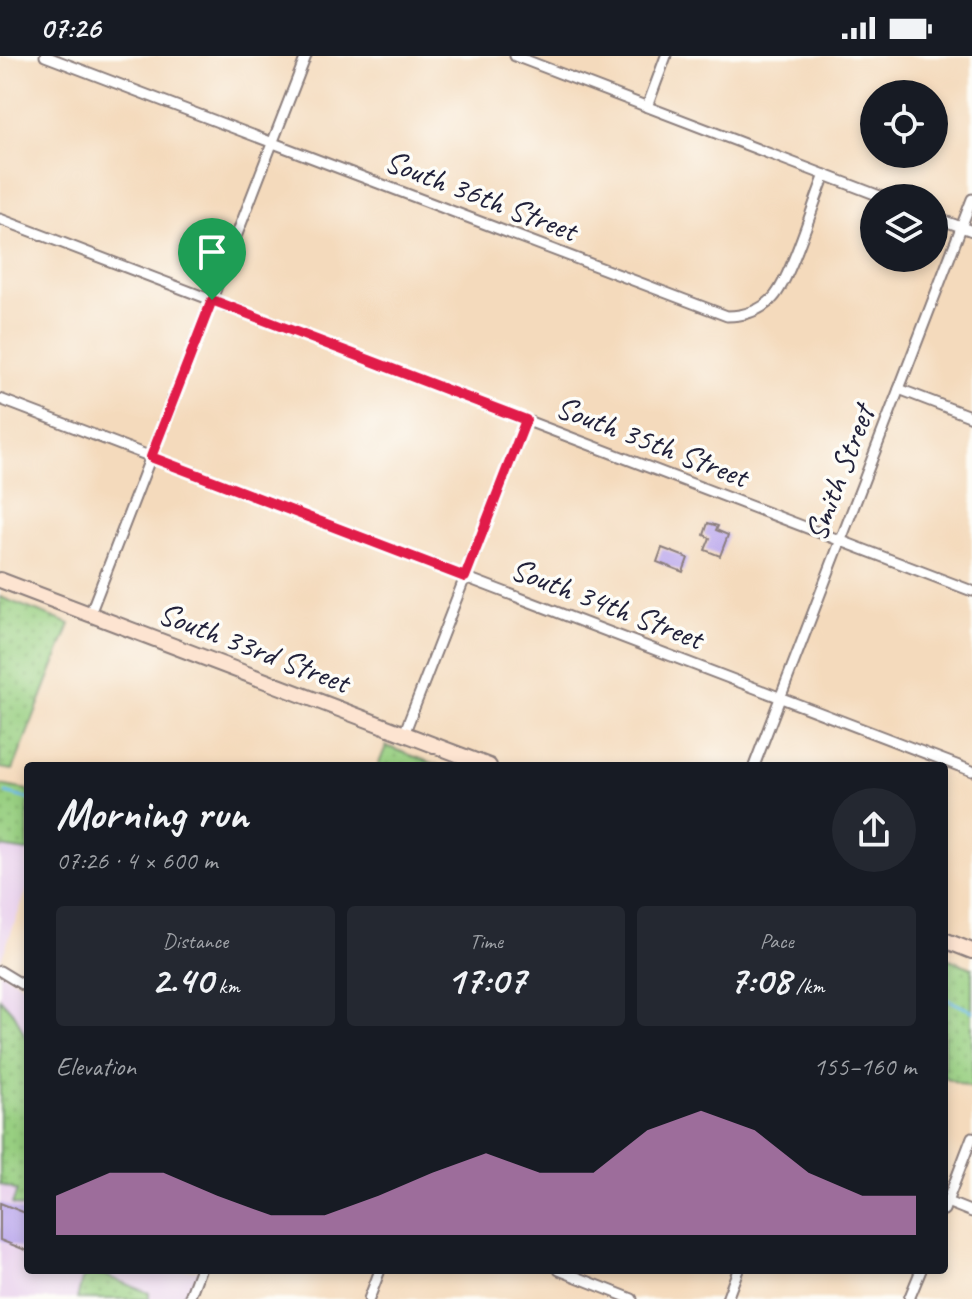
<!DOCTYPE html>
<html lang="en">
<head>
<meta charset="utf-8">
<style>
	body { margin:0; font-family:Caveat,sans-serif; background:#242831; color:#f1f3f6; height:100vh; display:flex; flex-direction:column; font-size:30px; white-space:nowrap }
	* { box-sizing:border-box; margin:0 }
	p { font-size:26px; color:#9ea1a6 }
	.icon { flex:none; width:44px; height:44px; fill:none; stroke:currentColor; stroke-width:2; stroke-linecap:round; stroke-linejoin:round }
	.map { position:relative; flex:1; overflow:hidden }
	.sheet { position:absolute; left:24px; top:706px; width:924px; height:512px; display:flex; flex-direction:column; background:#171b24; border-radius:8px; box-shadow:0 4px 12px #0003 }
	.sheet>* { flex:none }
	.fabs { position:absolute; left:860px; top:24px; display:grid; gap:16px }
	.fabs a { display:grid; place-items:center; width:88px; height:88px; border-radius:50%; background:#171b24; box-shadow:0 4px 12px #0003; font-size:40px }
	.pin { position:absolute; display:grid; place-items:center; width:68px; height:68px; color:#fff; margin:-82px -34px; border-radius:50% 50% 50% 0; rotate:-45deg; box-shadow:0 0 8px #0007 }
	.pin .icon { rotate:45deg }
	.round { display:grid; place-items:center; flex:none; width:84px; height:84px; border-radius:42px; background:#242831 }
	.summary { display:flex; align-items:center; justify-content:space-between; height:136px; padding:0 32px }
	h1 { font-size:44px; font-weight:600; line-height:60px }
	.metrics { display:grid; grid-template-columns:repeat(3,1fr); gap:12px; height:136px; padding:8px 32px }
	.metrics div { display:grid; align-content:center; border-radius:8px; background:#242831; text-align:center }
	.metrics b { font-size:40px; font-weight:600 }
	.metrics small { font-size:22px; font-weight:400 }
	.metrics p { font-size:22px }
	.chart { height:224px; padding:16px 32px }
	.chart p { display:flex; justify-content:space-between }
	.chart svg { width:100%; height:144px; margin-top:8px; fill:#d690ce; opacity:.7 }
	.status { display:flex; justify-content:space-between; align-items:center; height:56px; padding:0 40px; background:#171b24; direction:ltr }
	.status svg { height:22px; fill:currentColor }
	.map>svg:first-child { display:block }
</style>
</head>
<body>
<div class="status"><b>07:26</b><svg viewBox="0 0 49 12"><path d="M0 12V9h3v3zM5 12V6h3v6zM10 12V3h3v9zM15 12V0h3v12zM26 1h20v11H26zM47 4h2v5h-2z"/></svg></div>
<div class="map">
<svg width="972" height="1243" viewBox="0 0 972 1243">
	<defs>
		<pattern id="grass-dots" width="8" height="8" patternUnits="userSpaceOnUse" patternTransform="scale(2)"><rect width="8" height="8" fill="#98cf81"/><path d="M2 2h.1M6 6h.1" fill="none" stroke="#83b170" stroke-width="1.8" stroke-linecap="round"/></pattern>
	</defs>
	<rect width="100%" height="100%" fill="#fdfcf7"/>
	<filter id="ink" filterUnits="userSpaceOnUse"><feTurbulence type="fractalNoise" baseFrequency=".0125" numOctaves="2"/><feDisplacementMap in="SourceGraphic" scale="16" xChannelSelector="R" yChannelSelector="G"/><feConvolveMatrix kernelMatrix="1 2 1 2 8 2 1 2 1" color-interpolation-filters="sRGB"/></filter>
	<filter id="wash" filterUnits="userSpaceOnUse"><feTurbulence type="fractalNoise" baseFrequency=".006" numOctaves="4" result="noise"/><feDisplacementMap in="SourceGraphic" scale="32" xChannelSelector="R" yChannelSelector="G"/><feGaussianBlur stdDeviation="1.8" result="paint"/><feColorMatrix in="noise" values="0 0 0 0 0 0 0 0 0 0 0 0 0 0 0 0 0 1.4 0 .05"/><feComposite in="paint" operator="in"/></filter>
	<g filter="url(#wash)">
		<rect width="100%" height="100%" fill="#f4dabc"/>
		<g fill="#e9d1ed">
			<path d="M0,791L28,795V831L0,906Z"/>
			<path d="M0,915L28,932V1214H200L189,1243H0Z"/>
		</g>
		<g fill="url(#grass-dots)" stroke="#5d785e" stroke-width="2">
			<path d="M0,541L70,568L13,714L0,712Z"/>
			<path d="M386,690L440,710H378Z"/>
			<path d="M0,729L28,734V795L0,791Z"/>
			<path d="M944,901L972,912V1032L944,1021Z"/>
			<path d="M0,942L16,960L28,987V1153L12,1148L17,1135L0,1128Z"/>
			<path d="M96,1216L149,1237V1243H77L82,1223Z"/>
		</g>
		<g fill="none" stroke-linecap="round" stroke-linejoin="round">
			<g stroke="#71bdeb" stroke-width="3">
				<path d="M6,737L28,743"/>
				<path d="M944,942L972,955"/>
			</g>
		</g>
		<g id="blocks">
			<g fill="#b8a4ec">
				<path d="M708,467L718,470L716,474L728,479L720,500L705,494L710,482L704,479Z"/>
				<path d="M662,492L688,502L683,516L657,506Z"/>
				<path d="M0,1147L28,1158V1195L0,1184Z"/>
			</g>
		</g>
	</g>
	<g filter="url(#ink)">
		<use href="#blocks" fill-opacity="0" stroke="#8b7e7c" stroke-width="2"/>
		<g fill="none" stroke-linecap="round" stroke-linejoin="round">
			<g stroke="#8b7e7c" stroke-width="13">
				<g id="street">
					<path d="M45,0L727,260C744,260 760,255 773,242C791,222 813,148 825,119"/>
					<path d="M515,0L885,142"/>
					<path d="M647,51L666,0"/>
					<path d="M934,161L972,175"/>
					<path d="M0,163L972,535"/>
					<path d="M899,333L972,361"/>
					<path d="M0,343L972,715"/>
					<path d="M90,558L306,0"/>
					<path d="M404,678L526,364"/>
					<path d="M754,710L972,143"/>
					<path d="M0,915L28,932"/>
					<path d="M947,1146L972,1156"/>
					<path d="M944,1154L972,1081"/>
					<path d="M559,1214L632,1243"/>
					<path d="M189,1243L200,1214"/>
					<path d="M369,1243L380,1214"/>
					<path d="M727,1243L738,1214"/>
					<path d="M909,1243L921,1214"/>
				</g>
			</g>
			<g stroke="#8b7e7c" stroke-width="18">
				<g id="secondary">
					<path d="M0,524L489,710"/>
					<path d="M944,884L972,895"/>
				</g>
			</g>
			<use href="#street" stroke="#fff" stroke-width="9"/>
			<use href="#secondary" stroke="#fde4d1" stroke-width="14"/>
		</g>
	</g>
	<g fill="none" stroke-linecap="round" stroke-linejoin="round" filter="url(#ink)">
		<g stroke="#fff" stroke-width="16">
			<path id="route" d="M212,244L526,364L465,521L151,401Z"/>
		</g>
		<use href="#route" stroke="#e11d48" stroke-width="10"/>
	</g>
	<g text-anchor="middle" stroke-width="7" stroke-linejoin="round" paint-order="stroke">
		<g font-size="32" fill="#22223b" stroke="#fdfcf7">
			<text transform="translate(481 139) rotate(21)" y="11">South 36th Street</text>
			<text transform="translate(652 385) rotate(21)" y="11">South 35th Street</text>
			<text transform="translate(839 417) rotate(-69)" y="11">Smith Street</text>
			<text transform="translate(607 547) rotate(21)" y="11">South 34th Street</text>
			<text transform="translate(254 591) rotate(21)" y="11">South 33rd Street</text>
		</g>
	</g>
</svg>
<div class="fabs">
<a><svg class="icon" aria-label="locate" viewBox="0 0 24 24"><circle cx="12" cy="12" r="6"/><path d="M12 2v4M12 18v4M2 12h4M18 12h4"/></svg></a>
<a><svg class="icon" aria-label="layers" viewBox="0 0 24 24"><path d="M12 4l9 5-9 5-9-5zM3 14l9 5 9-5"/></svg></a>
</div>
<div class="pin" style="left:212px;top:244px;background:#1e9e55"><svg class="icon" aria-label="arrive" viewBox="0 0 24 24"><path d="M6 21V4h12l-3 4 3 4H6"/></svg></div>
<section class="sheet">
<div class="summary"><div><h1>Morning run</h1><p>07:26 · 4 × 600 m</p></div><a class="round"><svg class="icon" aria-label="share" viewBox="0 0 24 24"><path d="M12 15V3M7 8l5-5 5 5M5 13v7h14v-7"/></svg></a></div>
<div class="metrics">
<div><p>Distance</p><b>2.40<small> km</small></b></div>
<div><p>Time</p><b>17:07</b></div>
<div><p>Pace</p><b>7:08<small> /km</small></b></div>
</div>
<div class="chart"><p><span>Elevation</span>155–160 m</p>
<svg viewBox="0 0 160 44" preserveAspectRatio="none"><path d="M0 44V32L10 25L20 25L30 32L40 38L50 38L60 32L70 25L80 19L90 25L100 25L110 12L120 6L130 12L140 25L150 32L160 32V44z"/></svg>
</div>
</section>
</div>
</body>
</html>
